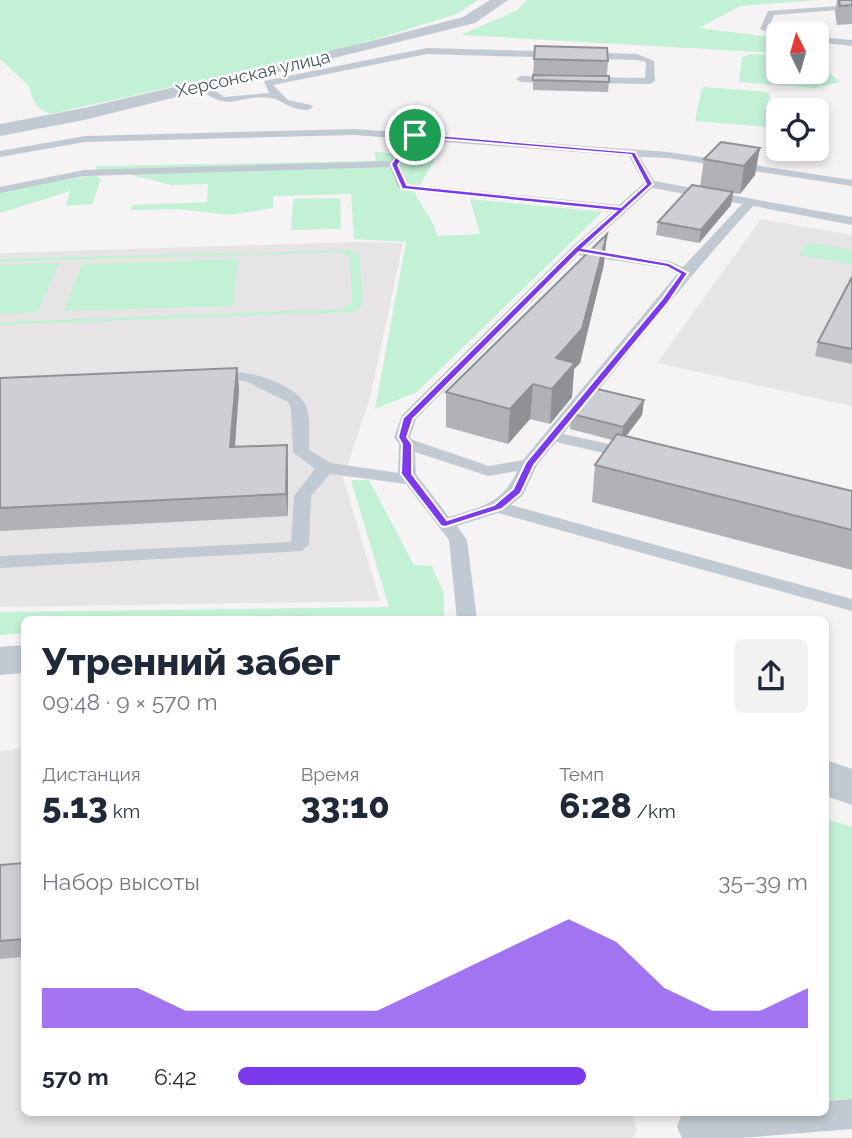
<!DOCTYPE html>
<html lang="ru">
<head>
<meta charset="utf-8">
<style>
	body { margin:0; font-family:Raleway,sans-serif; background:#f2f2f3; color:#1f2937; height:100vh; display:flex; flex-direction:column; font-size:26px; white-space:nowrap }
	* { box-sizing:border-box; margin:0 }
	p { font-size:23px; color:#747a83 }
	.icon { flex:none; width:38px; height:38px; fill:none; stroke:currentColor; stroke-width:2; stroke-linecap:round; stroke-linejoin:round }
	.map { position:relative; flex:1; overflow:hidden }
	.sheet { position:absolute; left:21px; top:616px; width:808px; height:500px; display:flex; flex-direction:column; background:#fff; border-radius:10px; box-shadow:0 4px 10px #0003 }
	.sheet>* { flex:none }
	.needle { width:46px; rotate:355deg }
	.controls { position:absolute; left:766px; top:21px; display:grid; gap:14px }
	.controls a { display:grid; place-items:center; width:63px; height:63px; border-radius:10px; background:#fff; box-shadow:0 4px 10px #0003; font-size:35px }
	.pin { position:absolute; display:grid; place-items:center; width:60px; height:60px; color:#fff; margin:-30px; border:4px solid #fff; border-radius:50%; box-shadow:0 2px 7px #0007 }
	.round { display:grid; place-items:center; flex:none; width:74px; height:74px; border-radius:10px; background:#f2f2f3 }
	.overview { display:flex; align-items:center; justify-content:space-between; height:119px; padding:0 21px }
	h1 { font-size:38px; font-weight:800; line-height:52px }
	.figures { display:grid; grid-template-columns:repeat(3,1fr); gap:10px; height:119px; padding:7px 21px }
	.figures div { display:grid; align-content:center }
	.figures b { font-size:35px; font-weight:800 }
	.figures small { font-size:19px; font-weight:400 }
	.figures p { font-size:19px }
	.chart { height:196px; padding:14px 21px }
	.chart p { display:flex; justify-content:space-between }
	.chart svg { width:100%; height:126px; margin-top:7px; fill:#7c3aed; opacity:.7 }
	ul { padding:0 21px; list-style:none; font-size:23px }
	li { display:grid; grid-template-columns:112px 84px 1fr; align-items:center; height:52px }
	li i { height:18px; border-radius:9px; background:#7c3aed }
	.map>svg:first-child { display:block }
</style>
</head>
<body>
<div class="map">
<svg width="852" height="1138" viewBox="0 0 852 1138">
	<rect width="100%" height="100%" fill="#f5f3f3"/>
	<g fill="#e6e4e5">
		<path d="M761,219L852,235V406L657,363Z"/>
		<path d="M354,242L403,243L371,394L343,478L380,601L0,607V253Z"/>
		<path d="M24,748V1113H632L637,1130L633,1138H0V751Z"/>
	</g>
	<g fill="#c3f1d5">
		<path d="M0,0H478L457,14L350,47L50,114L36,106L28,85L0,59Z"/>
		<path d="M527,0H817L740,6L699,28L779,38V53L461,35L516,11Z"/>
		<path d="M751,54L779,55V72H817V63L840,82L815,88L739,82L742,57Z"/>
		<path d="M702,87L770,92L768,127L695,121Z"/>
		<path d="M375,152L436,157L415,194L434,225L437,236L480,234L470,199L602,212L417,392L375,409L406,242L354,239L351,194L273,196V208L231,215L177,209L131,210L132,205L207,202L208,184L171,185L116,171H96V166L376,161Z"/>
		<path d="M94,175L101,179L92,204L66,206L70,191L0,213V191Z"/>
		<path d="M340,198L341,229L291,230L293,199Z"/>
		<path d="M807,242L852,250V264L799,255Z"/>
		<path d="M349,250L360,255L362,305L351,312L0,325V322L341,309L352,302L350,257L340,252L0,262V259Z"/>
		<path d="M238,259L233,306L64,311L82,264Z"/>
		<path d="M59,263L38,312L0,314V265Z"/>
		<path d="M351,480H369L414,565L432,566L444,594V619L24,620V633L0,635V612L389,607Z"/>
		<path d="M826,819L852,827V1099L826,1100Z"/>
	</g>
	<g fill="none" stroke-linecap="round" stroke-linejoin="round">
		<g fill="#c1cad2" fill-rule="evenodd">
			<path d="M852,5V9L774,15L769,28L782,32L779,36L760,29L768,11Z"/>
			<path d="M817,37L852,40V46L817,42Z"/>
			<path d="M427,48L637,54L654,61L655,81L650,84L521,82L516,79L521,76L645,78L646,62L636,60L427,54L273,85L288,100L311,105L313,107L308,110C289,110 283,100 271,98C238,93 229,116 197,86L205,84L224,97L269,93L264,81Z"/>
			<path d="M355,129L668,152L852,180V186L668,158L640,157L654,181L852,217V225L753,206C686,279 626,357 563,434L636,450L638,454L636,458L630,459L556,442L537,465L523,495L511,505L852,599V611L498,513L457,526L467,540L477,620H457L449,540L406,484L330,474L311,496L309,544L302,551L0,568V556L291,542L294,496L315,469L293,452L291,408L288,402L245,381L211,380L206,378L203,375L206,372C231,366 295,380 306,406C311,418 309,437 309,450L331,463L398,473L399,444L394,437L402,415L573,246L612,212L404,190L398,187L390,167L84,176L0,193V187L84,170L391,161L407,139L355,135L85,142L0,157V151L85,136ZM417,140L629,156L644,183L619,205L408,184L399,164ZM652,188L742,204L683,267L669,261L585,249ZM578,255L666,268L677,274L523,460L489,466L413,440L410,437L416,419ZM415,452L488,476L517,471C502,504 482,506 449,517L416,474Z"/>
			<path d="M852,1099V1129L741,1138H682L677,1127L681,1116L689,1113H826V1101Z"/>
		</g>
		<path fill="#c1cad2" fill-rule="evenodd" d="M490,0H508L475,23L84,120L0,136V124L84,108L368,42L463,17Z"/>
		<g fill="#c1cad2" fill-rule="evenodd">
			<path d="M24,645V673L0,675V647Z"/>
			<path d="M826,760L852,769V805L826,796Z"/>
		</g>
	</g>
	<g fill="#b0b2b7">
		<path d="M837,0H852V24L837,25L835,13Z"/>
		<path d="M535,46L608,61L607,75L533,74Z"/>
		<path d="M533,75L609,82L608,92L533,90Z"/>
		<path d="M721,142L755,175L740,194L733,193L731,205L699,243L656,235L658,222L700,187L704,159Z"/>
		<path d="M604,264L580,363L574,369L572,397L550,424L530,419L508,444L446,427V392Z"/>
		<path d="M852,277V364L815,356L818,342Z"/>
		<path d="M237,368L239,389L235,447L287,445L288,466V516L0,531V378Z"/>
		<path d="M644,400L642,415L626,436L852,491V570L592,502L595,465L612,440L570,429L572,414Z"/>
		<path d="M24,863V957L0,959V865Z"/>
	</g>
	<g fill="#909195">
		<path d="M760,148L755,175L740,194L744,166Z"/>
		<path d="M733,192L731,205L699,243L701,230Z"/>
		<path d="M607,234L604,264L580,363L574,369L572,397L550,424L552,389L556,358Z"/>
		<path d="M237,368L239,389L233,469L230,447Z"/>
		<path d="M533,384L530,419L508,444L510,409Z"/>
		<path d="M644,400L642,415L621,443L623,427Z"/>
		<path d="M287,445L288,466V516L286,494Z"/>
	</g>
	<g fill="#cdcfd5" stroke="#909195" stroke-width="2">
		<path d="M839,0H852V5L840,6Z"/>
		<path d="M535,46L607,48L608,61L534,59Z"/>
		<path d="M533,75L609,76V82L533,80Z"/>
		<path d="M721,142L760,148L744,166L704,159Z"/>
		<path d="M692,185L733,192L701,230L658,222Z"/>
		<path d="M607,234L582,329L556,358L575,363L552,389L533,384L510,409L446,392Z"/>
		<path d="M852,277V349L818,342Z"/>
		<path d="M237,368L230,447L287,445L286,494L0,508V378Z"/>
		<path d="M593,388L644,400L623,427L572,414Z"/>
		<path d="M617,434L852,491V530L595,465Z"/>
		<path d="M24,863V939L0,941V865Z"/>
	</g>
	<path fill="#7c3aed" stroke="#fff" stroke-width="2" fill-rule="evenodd" d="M413,133L635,152L653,184L583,248L669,263L688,273L668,303L534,465L521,493L502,509L445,527L441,526L401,474L402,444L398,437L403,418L574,248L616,211L402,189L391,164ZM417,137L631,155L646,184L621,207L407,185L398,165ZM579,252L667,267L680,274L662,299L526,462L513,489L494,505L447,520L412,474V444L407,437L413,419Z"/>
	<g text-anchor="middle" stroke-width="5" stroke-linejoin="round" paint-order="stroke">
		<g font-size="18" fill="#4a5661" stroke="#fff">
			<text transform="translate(253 74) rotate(-13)" y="6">Херсонская улица</text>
		</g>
	</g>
</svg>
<div class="controls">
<a><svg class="needle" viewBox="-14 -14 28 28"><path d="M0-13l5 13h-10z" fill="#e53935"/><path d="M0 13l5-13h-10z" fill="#747a83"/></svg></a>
<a><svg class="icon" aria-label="locate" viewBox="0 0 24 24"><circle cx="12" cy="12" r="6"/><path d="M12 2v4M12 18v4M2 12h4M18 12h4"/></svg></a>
</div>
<div class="pin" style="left:415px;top:135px;background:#1e9e55"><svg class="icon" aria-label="arrive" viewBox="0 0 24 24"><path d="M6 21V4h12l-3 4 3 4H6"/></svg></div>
<section class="sheet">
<div class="overview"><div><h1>Утренний забег</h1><p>09:48 · 9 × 570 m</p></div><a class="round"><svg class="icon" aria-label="share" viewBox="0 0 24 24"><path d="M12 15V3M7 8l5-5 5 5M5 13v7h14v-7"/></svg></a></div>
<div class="figures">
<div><p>Дистанция</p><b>5.13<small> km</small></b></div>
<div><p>Время</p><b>33:10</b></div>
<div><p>Темп</p><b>6:28<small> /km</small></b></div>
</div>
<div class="chart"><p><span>Набор высоты</span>35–39 m</p>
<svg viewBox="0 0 160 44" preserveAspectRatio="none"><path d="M0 44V30L10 30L20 30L30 38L40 38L50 38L60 38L70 38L80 30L90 22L100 14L110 6L120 14L130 30L140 38L150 38L160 30V44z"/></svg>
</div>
<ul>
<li><b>570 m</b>6:42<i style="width:61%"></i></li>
</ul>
</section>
</div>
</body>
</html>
